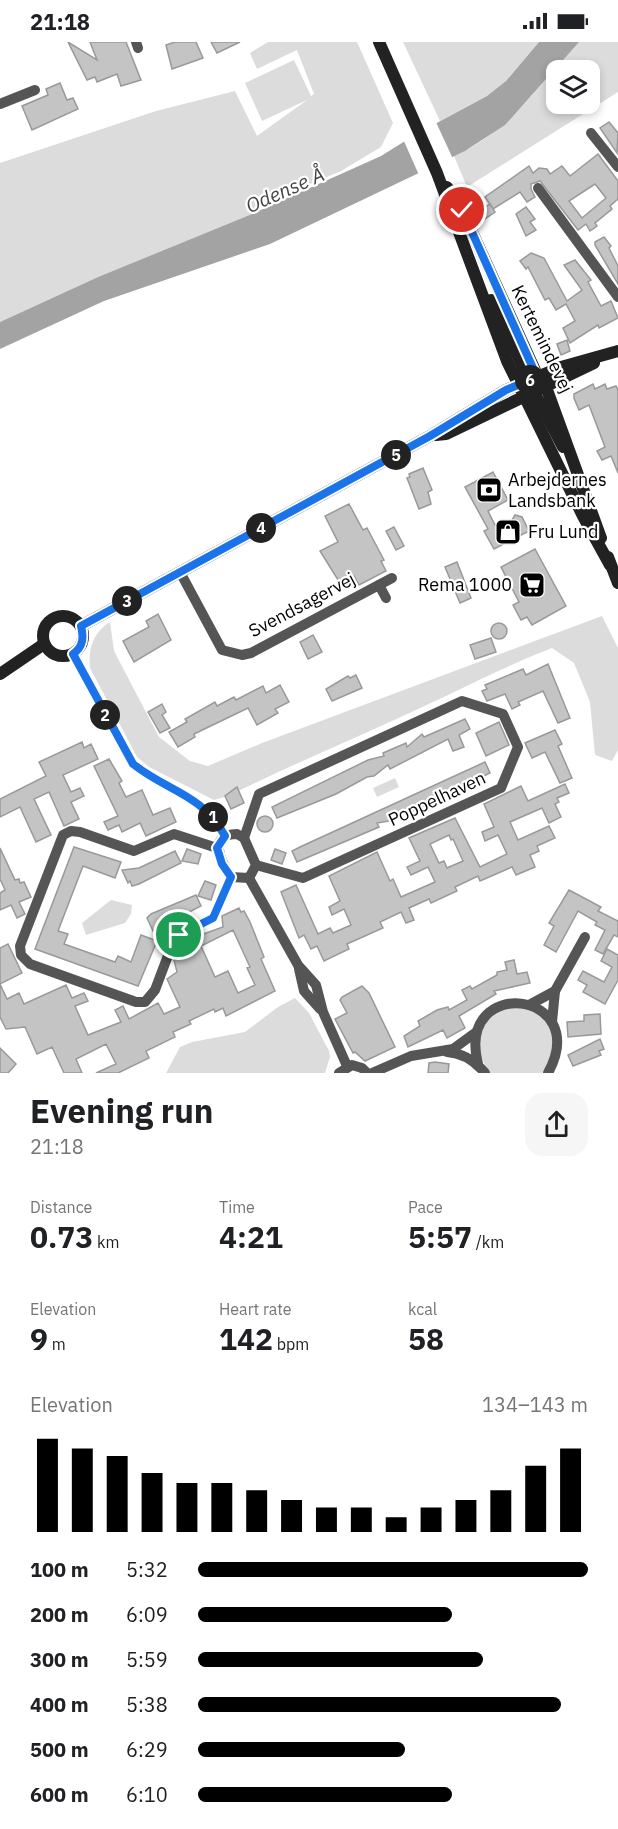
<!DOCTYPE html>
<html lang="en">
<head>
<meta charset="utf-8">
<style>
	body { margin:0; font-family:"IBM Plex Sans",sans-serif; background:#f6f6f6; color:#202124; height:100vh; display:flex; flex-direction:column; font-size:22px; white-space:nowrap }
	* { box-sizing:border-box; margin:0 }
	p { font-size:20px; color:#757577 }
	.icon { flex:none; width:33px; height:33px; fill:none; stroke:currentColor; stroke-width:2; stroke-linecap:round; stroke-linejoin:round }
	.map { position:relative; height:1031px; overflow:hidden }
	.sheet { display:flex; flex-direction:column; background:#fff; flex:1 }
	.sheet>* { flex:none }
	.controls { position:absolute; left:546px; top:18px; display:grid; gap:12px }
	.controls a { display:grid; place-items:center; width:54px; height:54px; border-radius:12px; background:#fff; box-shadow:0 3px 9px #0003; font-size:30px }
	.pin { position:absolute; display:grid; place-items:center; width:51px; height:51px; color:#fff; margin:-26px; border:3px solid #fff; border-radius:50%; box-shadow:0 2px 6px #0007 }
	.km { position:absolute; width:30px; height:30px; margin:-15px; border-radius:50%; background:#222; color:#fff; font-size:16px; line-height:30px; text-align:center }
	.round { display:grid; place-items:center; flex:none; width:63px; height:63px; border-radius:18px; background:#f6f6f6 }
	.overview { display:flex; align-items:center; justify-content:space-between; height:102px; padding:0 30px }
	h1 { font-size:33px; font-weight:700; line-height:45px }
	.figures { display:grid; grid-template-columns:repeat(3,1fr); gap:9px; height:102px; padding:6px 30px }
	.figures div { display:grid; align-content:center }
	.figures b { font-size:30px; font-weight:700 }
	.figures small { font-size:16px; font-weight:400 }
	.figures p { font-size:16px }
	.chart { height:168px; padding:12px 30px }
	.chart p { display:flex; justify-content:space-between }
	.chart svg { width:100%; height:108px; margin-top:6px; stroke:#000; stroke-width:6 }
	ul { padding:0 30px; list-style:none; font-size:20px }
	li { display:grid; grid-template-columns:96px 72px 1fr; align-items:center; height:45px }
	li i { height:15px; border-radius:8px; background:#000 }
	.status { display:flex; justify-content:space-between; align-items:center; height:42px; padding:0 30px; background:#fff; direction:ltr }
	.status svg { height:16px; fill:currentColor }
	.map>svg:first-child { display:block }
</style>
</head>
<body>
<div class="status"><b>21:18</b><svg viewBox="0 0 49 12"><path d="M0 12V9h3v3zM5 12V6h3v6zM10 12V3h3v9zM15 12V0h3v12zM26 1h20v11H26zM47 4h2v5h-2z"/></svg></div>
<div class="map">
<svg width="618" height="1031" viewBox="0 0 618 1031">
	<rect width="100%" height="100%" fill="#fff"/>
	<g fill="#dcdcdc" fill-rule="evenodd">
		<path d="M268,0H357L393,81L381,105L341,129L263,162L252,172L98,235L0,280V121L156,69L235,49L257,94L307,58L262,79L245,41L294,18L311,54L314,52L297,8L257,27L250,11Z"/>
		<path d="M403,0H539L506,39L487,54L440,79Z"/>
		<path d="M577,0H618V50L467,145L454,114C507,91 540,43 577,0ZM556,28H590V62H556Z"/>
		<path d="M602,574L618,606V708L612,719L595,713L590,660L574,621L552,606C516,620 483,636 448,653C375,688 301,718 228,754L214,758L149,725L137,715L90,626C88,607 93,590 110,580L114,609L159,695L190,719L208,724L262,701Z"/>
		<path d="M395,736L399,745L377,755L373,746Z"/>
		<path d="M111,858L132,863L131,872L125,881L86,893L82,881Z"/>
		<path d="M295,956L309,971L329,1009L330,1015L325,1031H166L180,1005L192,1000L245,990L278,965Z"/>
		<path d="M519,965C526,968 535,970 541,974C560,988 554,1016 542,1031H490C477,1014 472,984 495,971C501,967 512,966 519,965Z"/>
	</g>
	<path fill="#a3a3a3" d="M539,0H579L505,83L465,109L270,202L104,259L0,307V280L98,235L252,172L381,114L418,91L487,54L506,39Z"/>
	<path fill="#fff" d="M435,78L453,117L419,133L403,97Z"/>
	<g fill="#c4c4c4" stroke="#999" stroke-width="1.5" fill-rule="evenodd">
		<path d="M68,0L97,18L90,0H126L141,38L121,44L117,32L97,40L95,35L87,38Z"/>
		<path d="M175,0H196L203,16L172,27L166,3Z"/>
		<path d="M211,0H240L217,11Z"/>
		<path d="M60,41L67,58L73,56L78,67L32,88L22,64L48,53L46,47Z"/>
		<path d="M609,80L618,91L617,111L600,86Z"/>
		<path d="M598,112L618,139V157L610,164L612,167L595,181L597,184L590,189L586,182L578,188L540,139L531,142V147L535,155L527,160L520,150L493,167L485,155L529,124L533,131L539,126L547,127L550,132L562,124L570,134ZM595,142L606,156L582,176L569,159Z"/>
		<path d="M490,162L495,170L485,177L480,168Z"/>
		<path d="M526,165L535,177L530,180L536,188L526,194L516,172Z"/>
		<path d="M604,195L611,204L609,206L618,224V242L595,203V200Z"/>
		<path d="M531,211L544,216L567,259L582,248L564,223L575,218L591,238L588,240L601,264L611,259L618,276L599,286L598,283L570,301L563,286L575,279L566,262L556,268L549,256L545,258L528,225L526,227L520,219Z"/>
		<path d="M567,298L570,309L561,313L557,302Z"/>
		<path d="M593,342L595,347L605,342L607,347L616,344L618,348V431L611,414L602,418L597,409L605,405L589,363L579,368L574,356V352Z"/>
		<path d="M423,426L432,448L428,450L431,462L419,467L407,436L410,435L409,432Z"/>
		<path d="M493,430L508,458L488,469L495,483L499,481L505,490L515,473L522,475L529,489L494,507L484,489L488,487L465,445Z"/>
		<path d="M349,462L363,488L367,486L384,518L381,519L386,529L359,543L354,534L340,541L320,509L338,500L325,474Z"/>
		<path d="M394,485L404,504L396,508L386,489Z"/>
		<path d="M535,507L566,564L532,583L527,575L521,578L513,563L519,560L501,525Z"/>
		<path d="M457,520L471,556L460,561L445,525Z"/>
		<path d="M158,572L171,598L134,620L123,599L149,585L146,579Z"/>
		<circle cx="499" cy="589" r="8"/>
		<path d="M313,593L322,610L308,617L300,600Z"/>
		<path d="M491,596L496,610L475,617L470,603Z"/>
		<path d="M548,622L570,676L558,681L543,649L518,660L520,663L512,667L505,652L487,659L482,649L487,647L485,643L523,627L526,633Z"/>
		<path d="M356,633L362,646L332,659L326,647L348,634L350,636Z"/>
		<path d="M280,643L289,660L275,667L278,671L257,683L248,666L194,692L195,695L178,705L169,690L187,680L185,677L215,660L217,664L234,655L236,658L263,644L266,651Z"/>
		<path d="M162,662L166,670L162,673L170,686L160,691L148,670Z"/>
		<path d="M465,677L470,687L459,693L464,705L453,709L448,697L390,727L388,723L374,734L367,735L336,752L277,776L272,765L368,718L384,714L383,711L406,701L407,705L422,692L424,695Z"/>
		<path d="M499,680L509,703L486,714L476,691Z"/>
		<path d="M555,688L562,702L558,704L572,736L560,741L545,710L532,716L525,701Z"/>
		<path d="M82,700L84,706L91,702L98,717L63,733L71,750L80,746L84,754L71,760L79,777L64,784L49,750L34,757L51,793L36,800L20,765L0,775V757L46,734L39,720Z"/>
		<path d="M109,717L122,739L119,741L126,755L142,748L153,773L170,766L176,780L146,794L140,781L122,790L119,783L108,788L104,780L118,774L94,724Z"/>
		<path d="M485,720L490,731L410,771L409,768L401,772L395,778L377,781L379,785L297,820L292,809L300,805Z"/>
		<path d="M565,742L569,751L557,756L559,760L555,762L561,775L549,781L542,766L510,780L518,798L549,784L555,796L537,804L539,809L530,813L535,825L516,833L512,825L480,839L478,834L455,845L457,849L431,861L429,857L409,866L414,878L406,881L401,870L380,880L383,886L347,902L349,907L324,919L317,904L311,907L304,893L299,896L281,850L296,843L318,892L330,886L333,891L351,883L344,867L332,873L329,865L340,859L329,834L377,810L390,839L393,837L401,855L435,840L428,825L411,833L407,825L420,819L409,796L455,776L480,825L507,812L498,793L485,799L482,790L494,785L484,762L521,744L528,759ZM449,793L451,798L453,797L463,819L447,826L444,819L439,821L430,802Z"/>
		<path d="M237,745L244,761L231,767L225,754Z"/>
		<circle cx="265" cy="782" r="8"/>
		<path d="M74,805L121,820L115,836L83,824L58,889L68,892L64,902L115,920L118,914L131,920L141,893L157,899L138,944L35,907Z"/>
		<path d="M0,806L15,838L19,837L20,841L24,840L31,855L19,860L25,872L17,876L11,863L0,868V851L5,848L0,837Z"/>
		<path d="M187,807L201,812L198,822L182,819Z"/>
		<path d="M275,807L286,811L282,822L271,818Z"/>
		<path d="M175,809L181,821L139,842L132,844L130,839L128,841L122,828L139,826Z"/>
		<path d="M205,839L216,843L211,858L198,854Z"/>
		<path d="M569,848L601,865L598,869L618,879V895L614,893L603,912L595,908L605,888L595,883L597,880L578,869L556,910L544,903L554,884L549,881Z"/>
		<path d="M196,853L201,864L153,889L147,876L151,872Z"/>
		<path d="M239,866L241,870L244,869L250,880L264,915L261,917L275,949L226,974L223,966L215,970L214,967L189,979L191,982L173,990L175,995L146,1009L149,1016L118,1031H96L116,1022L106,1002L76,1017L82,1031H64L52,1005L37,1012L25,985L6,987L0,975V942L7,957L19,951L24,962L66,943L72,956L84,951L88,959L75,964L88,993L121,980L115,968L123,964L129,977L158,961L164,972L180,965L167,937L177,930L174,918L187,912L181,900L223,885L222,874ZM233,888L250,925L247,926L255,943L238,951L228,929L215,935L201,904Z"/>
		<path d="M8,902L22,931L0,942V906Z"/>
		<path d="M607,907L618,913V938L605,962L583,950L587,943L578,938L583,929L604,940L612,925L601,919Z"/>
		<path d="M514,918L517,932L527,930L530,941L494,949L496,952L459,974L465,986L447,996L443,988L408,1005L404,994L420,984L418,979L437,968L448,965L449,968L467,958L462,948L470,944L472,947L497,933V930L507,928L505,920Z"/>
		<path d="M362,944L369,951L395,1005L365,1019L355,1010L353,1011L335,977L347,971L340,958L342,955Z"/>
		<path d="M600,972L601,992L568,995L567,980L584,979V973Z"/>
		<path d="M600,997L604,1007L599,1009L601,1013L573,1024L568,1013Z"/>
		<path d="M0,1006L16,1022L8,1031H0Z"/>
		<path d="M435,1020L449,1022L448,1031H428L429,1021Z"/>
	</g>
	<g fill="none" stroke-linecap="round" stroke-linejoin="round">
		<g stroke="#555" stroke-width="10">
			<path d="M136,0L138,6"/>
			<path d="M0,62L35,48"/>
			<path d="M591,91L618,125"/>
			<path d="M538,146L618,255"/>
			<path d="M180,530L222,608L242,613L251,611L392,536"/>
			<path d="M379,543L386,556"/>
			<path d="M73,612L133,722C169,750 201,751 225,794"/>
			<path d="M237,792L244,796L256,823L249,836L231,835C221,820 207,792 237,792Z"/>
			<path d="M244,796L259,752L462,659L503,672L518,705L501,746L303,836L256,823"/>
			<path d="M217,806L174,792L134,809L80,790L71,789L63,793L20,904L21,913L30,922L136,960H145L155,948L175,895L213,876L231,835"/>
			<path d="M249,836L298,923L316,943L323,970L347,1024"/>
			<path d="M299,927L304,949L320,967"/>
			<path d="M531,962L555,949L585,895"/>
			<path d="M552,980L555,949"/>
			<path d="M447,1010C463,1011 475,1019 485,1031"/>
			<path d="M478,1022C455,932 593,948 548,1031"/>
			<path d="M339,1031L352,1023L362,1026L367,1031"/>
			<path d="M372,1031L411,1014L453,1007L475,991"/>
		</g>
		<g stroke="#222" stroke-width="12">
			<path d="M379,0L437,131L507,319L583,474L610,523"/>
			<path d="M447,145L462,168L538,335L546,345L601,496"/>
			<path d="M491,258L529,338L536,341"/>
			<path d="M529,345L534,350L563,405"/>
			<path d="M436,393L446,392L594,321"/>
			<path d="M608,515L618,541"/>
			<circle cx="63" cy="594" r="20"/>
			<path d="M81,584L430,394L506,348L561,325L618,309"/>
			<path d="M0,632L44,602"/>
		</g>
	</g>
	<g fill="none" stroke-linecap="round" stroke-linejoin="round">
		<g stroke="#fff" stroke-width="12">
			<path id="route" d="M179,893L213,876L231,835L222,822L217,806L225,794C201,751 168,750 133,722L73,612C83,605 84,596 81,584L430,394L506,348L537,335L462,168"/>
		</g>
		<use href="#route" stroke="#1a73e8" stroke-width="8"/>
	</g>
	<defs>
		<g id="bank-square" transform="scale(1.35)"><rect x="-9" y="-9" width="18" height="18" rx="4" fill="#000" stroke="#fff"/><path d="M-6-4H6V4H-6ZM0-2.3a2.3 2.3 0 1 0 0 4.6a2.3 2.3 0 1 0 0-4.6Z" fill="#fff"/></g>
		<g id="shop-square" transform="scale(1.35)"><rect x="-9" y="-9" width="18" height="18" rx="4" fill="#000" stroke="#fff"/><path d="M-5-2.5h2.3a2.7 3.5 0 0 1 5.4 0H5L5.5 6h-11ZM-1.5-2.5h3a1.5 2.3 0 0 0-3 0Z" fill="#fff"/></g>
		<g id="supermarket-square" transform="scale(1.35)"><rect x="-9" y="-9" width="18" height="18" rx="4" fill="#000" stroke="#fff"/><path d="M-6-5.5h2.5l.6 2H6L4.5 2H-2.5L-4.4-4H-6ZM-1.5 3.2a1.3 1.3 0 1 0 .1 0ZM3 3.2a1.3 1.3 0 1 0 .1 0Z" fill="#fff"/></g>
	</defs>
	<g fill-rule="evenodd">
		<use href="#bank-square" x="489" y="448"/>
		<use href="#shop-square" x="508" y="490"/>
		<use href="#supermarket-square" x="532" y="543"/>
	</g>
	<g text-anchor="middle" stroke-width="4.5" stroke-linejoin="round" paint-order="stroke">
		<g font-size="18" fill="#000" stroke="#fff">
			<text transform="translate(542 297) rotate(64)" y="6">Kertemindevej</text>
			<text transform="translate(302 563) rotate(-28)" y="6">Svendsagervej</text>
			<text transform="translate(437 757) rotate(-25)" y="6">Poppelhaven</text>
		</g>
		<g font-size="18" fill="#000" stroke="#fff" text-anchor="start">
			<text x="508" y="444">Arbejdernes<tspan x="508" dy="21">Landsbank</tspan></text>
			<text x="528" y="496">Fru Lund</text>
			<text x="512" y="549" text-anchor="end">Rema 1000</text>
		</g>
		<g font-size="20" font-style="italic" fill="#444" stroke="#fff">
			<text transform="translate(285 148) rotate(-24)" y="7">Odense Å</text>
		</g>
	</g>
</svg>
<div class="controls">
<a><svg class="icon" aria-label="layers" viewBox="0 0 24 24"><path d="M12 4l9 5-9 5-9-5zM3 14l9 5 9-5"/></svg></a>
</div>
<div class="pin" style="left:179px;top:893px;background:#1e9e55"><svg class="icon" aria-label="arrive" viewBox="0 0 24 24"><path d="M6 21V4h12l-3 4 3 4H6"/></svg></div>
<div class="pin" style="left:462px;top:168px;background:#d93025"><svg class="icon" aria-label="check" viewBox="0 0 24 24"><path d="M5 12l5 5 9-10"/></svg></div>
<b class="km" style="left:213px;top:775px">1</b>
<b class="km" style="left:105px;top:673px">2</b>
<b class="km" style="left:127px;top:559px">3</b>
<b class="km" style="left:261px;top:486px">4</b>
<b class="km" style="left:396px;top:413px">5</b>
<b class="km" style="left:530px;top:338px">6</b>
</div>
<section class="sheet">
<div class="overview"><div><h1>Evening run</h1><p>21:18</p></div><a class="round"><svg class="icon" aria-label="share" viewBox="0 0 24 24"><path d="M12 15V3M7 8l5-5 5 5M5 13v7h14v-7"/></svg></a></div>
<div class="figures">
<div><p>Distance</p><b>0.73<small> km</small></b></div>
<div><p>Time</p><b>4:21</b></div>
<div><p>Pace</p><b>5:57<small> /km</small></b></div>
</div>
<div class="figures">
<div><p>Elevation</p><b>9<small> m</small></b></div>
<div><p>Heart rate</p><b>142<small> bpm</small></b></div>
<div><p>kcal</p><b>58</b></div>
</div>
<div class="chart"><p><span>Elevation</span>134–143 m</p>
<svg viewBox="0 0 160 44" preserveAspectRatio="none"><path d="M5 44V6M15 44V10M25 44V13M35 44V20M45 44V24M55 44V24M65 44V27M75 44V31M85 44V34M95 44V34M105 44V38M115 44V34M125 44V31M135 44V27M145 44V17M155 44V10"/></svg>
</div>
<ul>
<li><b>100 m</b>5:32<i style="width:100%"></i></li>
<li><b>200 m</b>6:09<i style="width:65%"></i></li>
<li><b>300 m</b>5:59<i style="width:73%"></i></li>
<li><b>400 m</b>5:38<i style="width:93%"></i></li>
<li><b>500 m</b>6:29<i style="width:53%"></i></li>
<li><b>600 m</b>6:10<i style="width:65%"></i></li>
</ul>
</section>
</body>
</html>
